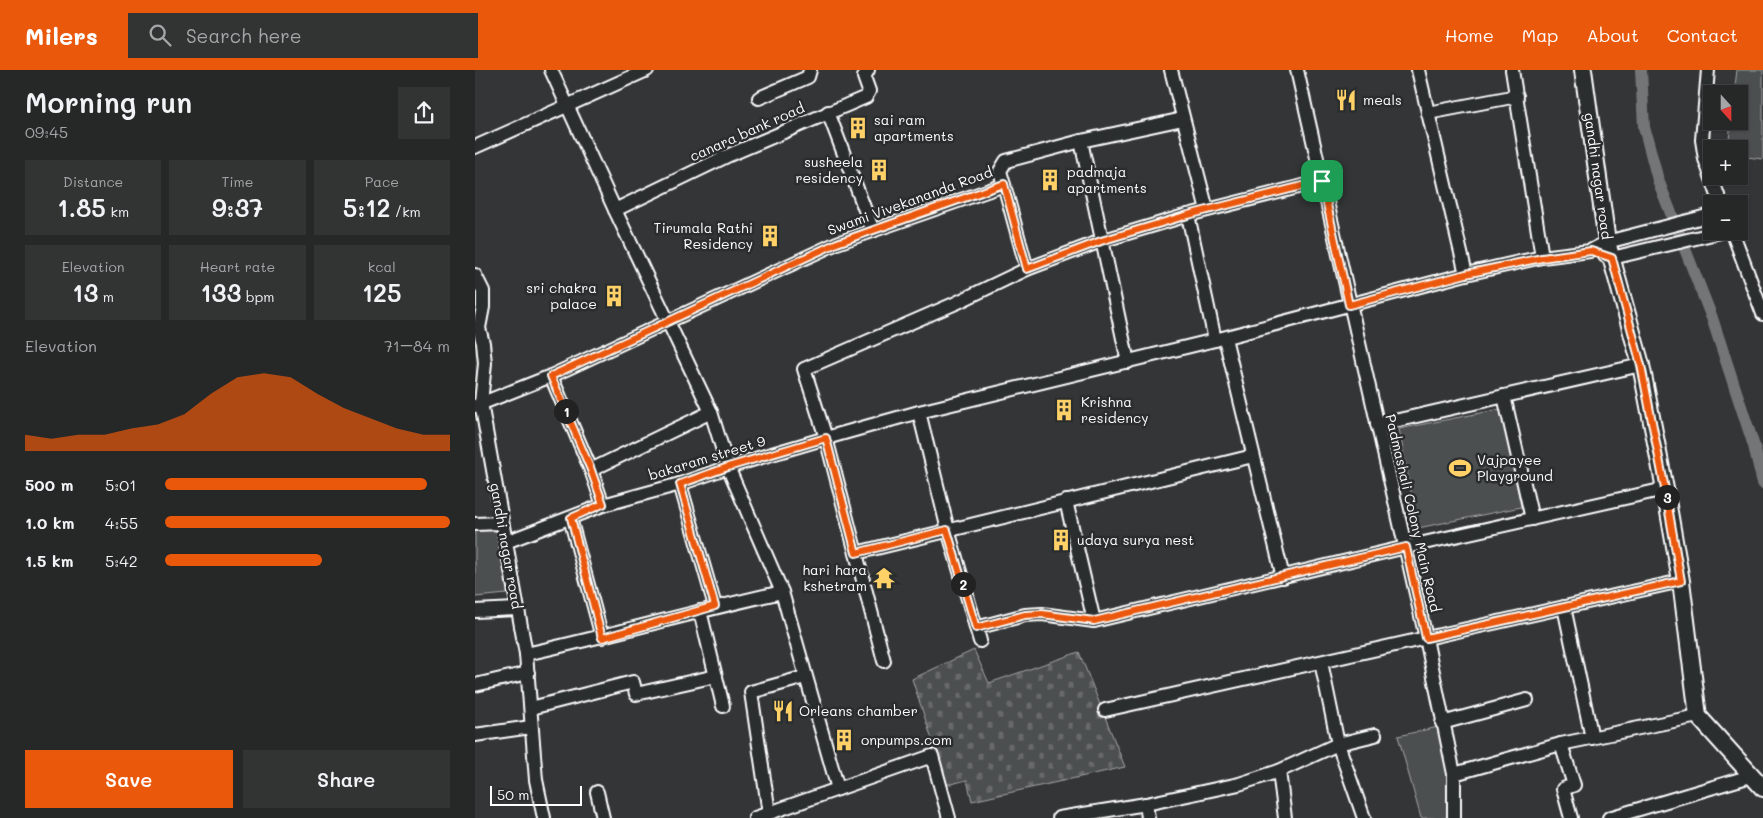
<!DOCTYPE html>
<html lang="en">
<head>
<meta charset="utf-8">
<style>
	body { margin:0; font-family:Mali,sans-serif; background:#323434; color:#f1f3f6; height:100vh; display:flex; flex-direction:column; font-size:19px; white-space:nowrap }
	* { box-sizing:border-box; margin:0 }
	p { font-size:16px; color:#a4a6a8 }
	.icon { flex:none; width:28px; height:28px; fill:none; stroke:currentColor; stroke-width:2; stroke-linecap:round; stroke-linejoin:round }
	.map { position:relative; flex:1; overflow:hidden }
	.side { display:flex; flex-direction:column; background:#262828; width:475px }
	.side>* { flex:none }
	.needle { width:32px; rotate:159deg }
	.fabs { position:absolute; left:1228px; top:15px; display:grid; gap:10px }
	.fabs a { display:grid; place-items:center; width:45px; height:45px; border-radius:0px; background:#262828; box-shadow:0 1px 4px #0004,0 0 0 1px #424445; font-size:25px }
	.scale { position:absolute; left:15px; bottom:12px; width:92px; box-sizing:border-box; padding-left:5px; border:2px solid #fff; border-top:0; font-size:14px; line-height:18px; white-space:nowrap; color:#fff; -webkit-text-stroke:4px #2a2d2e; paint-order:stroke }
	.pin { position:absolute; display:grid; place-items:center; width:42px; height:42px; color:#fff; margin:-21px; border-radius:10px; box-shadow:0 2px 8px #0006 }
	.km { position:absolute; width:25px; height:25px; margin:-12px; border-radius:50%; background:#222; color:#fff; font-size:14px; line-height:25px; text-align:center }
	.round { display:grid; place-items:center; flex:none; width:52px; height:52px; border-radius:0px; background:#323434 }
	.head { display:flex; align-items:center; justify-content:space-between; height:85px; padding:0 25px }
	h1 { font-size:28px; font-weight:600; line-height:38px }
	.metrics { display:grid; grid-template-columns:repeat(3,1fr); gap:8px; height:85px; padding:5px 25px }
	.metrics div { display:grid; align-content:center; border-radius:0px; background:#323434; text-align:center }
	.metrics b { font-size:25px; font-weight:600 }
	.metrics small { font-size:14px; font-weight:400 }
	.metrics p { font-size:14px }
	.chart { height:140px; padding:10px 25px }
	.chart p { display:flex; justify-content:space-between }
	.chart svg { width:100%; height:90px; margin-top:5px; fill:#ea580c; opacity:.7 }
	.primary-button { display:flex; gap:10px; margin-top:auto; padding:10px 25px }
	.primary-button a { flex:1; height:58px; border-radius:0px; background:#ea580c; color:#fff; font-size:20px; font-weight:600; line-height:58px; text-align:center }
	.primary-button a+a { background:#323434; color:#f1f3f6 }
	ul { padding:0 25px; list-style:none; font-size:16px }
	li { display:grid; grid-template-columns:80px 60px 1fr; align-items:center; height:38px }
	li i { height:12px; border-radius:6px; background:#ea580c }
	header { display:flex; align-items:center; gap:30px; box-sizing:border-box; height:70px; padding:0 25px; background:#ea580c; color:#fff }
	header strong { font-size:24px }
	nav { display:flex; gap:28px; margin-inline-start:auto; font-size:18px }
	.search { width:350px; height:45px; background:#323434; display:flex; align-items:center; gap:12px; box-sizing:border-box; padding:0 18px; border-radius:0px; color:#a4a6a8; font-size:19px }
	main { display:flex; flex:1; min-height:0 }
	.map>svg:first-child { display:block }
</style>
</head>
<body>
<header>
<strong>Milers</strong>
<div class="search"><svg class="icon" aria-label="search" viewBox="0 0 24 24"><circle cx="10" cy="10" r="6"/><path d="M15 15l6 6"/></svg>Search here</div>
<nav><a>Home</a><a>Map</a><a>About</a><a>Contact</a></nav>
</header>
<main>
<section class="side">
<div class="head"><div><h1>Morning run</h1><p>09:45</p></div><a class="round"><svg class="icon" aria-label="share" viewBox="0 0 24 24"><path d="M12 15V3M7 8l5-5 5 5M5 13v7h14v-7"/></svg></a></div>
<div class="metrics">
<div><p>Distance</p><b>1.85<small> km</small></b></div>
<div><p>Time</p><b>9:37</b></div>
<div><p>Pace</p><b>5:12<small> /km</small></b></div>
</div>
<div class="metrics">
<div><p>Elevation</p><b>13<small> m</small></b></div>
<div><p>Heart rate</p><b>133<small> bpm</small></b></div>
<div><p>kcal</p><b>125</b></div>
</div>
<div class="chart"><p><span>Elevation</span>71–84 m</p>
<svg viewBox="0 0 160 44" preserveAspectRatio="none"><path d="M0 44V36L10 38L20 36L30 36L40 33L50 31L60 26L70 16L80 8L90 6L100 8L110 16L120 23L130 28L140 33L150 36L160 36V44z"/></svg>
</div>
<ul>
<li><b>500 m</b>5:01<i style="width:92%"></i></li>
<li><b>1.0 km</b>4:55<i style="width:100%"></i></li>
<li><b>1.5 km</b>5:42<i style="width:55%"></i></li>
</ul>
<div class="primary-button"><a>Save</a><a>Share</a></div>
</section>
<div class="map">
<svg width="1288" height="748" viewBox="0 0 1288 748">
	<defs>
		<pattern id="cemetery-stones" width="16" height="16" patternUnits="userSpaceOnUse" patternTransform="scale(1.25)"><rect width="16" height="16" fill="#4c4f50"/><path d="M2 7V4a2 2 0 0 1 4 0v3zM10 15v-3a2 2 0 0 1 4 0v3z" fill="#67696a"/></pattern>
	</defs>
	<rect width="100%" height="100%" fill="#333536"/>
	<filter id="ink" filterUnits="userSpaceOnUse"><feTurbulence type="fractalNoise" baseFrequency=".02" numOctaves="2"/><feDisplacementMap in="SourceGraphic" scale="10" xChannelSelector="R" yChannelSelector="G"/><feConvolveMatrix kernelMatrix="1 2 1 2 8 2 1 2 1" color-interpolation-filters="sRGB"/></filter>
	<g filter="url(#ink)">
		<path fill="url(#cemetery-stones)" stroke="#a6a7a8" d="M499,580L514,613L604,582L650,697L497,731L492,710L472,715L437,609Z"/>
		<g fill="#4c4f50" stroke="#a6a7a8">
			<path d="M1262,0H1288V89L1264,86V79H1253L1256,51H1264V24H1259Z"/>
			<path d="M1026,339L1046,437L943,458L924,359Z"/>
			<path d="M26,456L32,524L0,527V458Z"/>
			<path d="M963,657L976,708L973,748H946L923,666Z"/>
		</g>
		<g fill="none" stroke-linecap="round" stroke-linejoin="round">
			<path stroke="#737576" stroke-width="12" d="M1166,0L1169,57L1183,110L1237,248L1279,376L1288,413"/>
			<g stroke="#fff" stroke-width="16">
				<g id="minor">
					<path d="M76,0L140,140L236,342L253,397L307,522L363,719"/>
					<path d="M696,0L732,140"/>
					<path d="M822,0L951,568L979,704V748"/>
					<path d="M943,0L991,204"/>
					<path d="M1037,0L1067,187"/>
					<path d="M1233,0L1227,70L1230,89L1246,134"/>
					<path d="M284,28L333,7L335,0"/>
					<path d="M353,42L398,161"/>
					<path d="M953,43L1042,26"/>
					<path d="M606,71L653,292"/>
					<path d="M0,77L172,0"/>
					<path d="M529,115L552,199"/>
					<path d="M140,140L252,86L391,27L394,21L389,7L393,0"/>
					<path d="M713,145L740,270"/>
					<path d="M1257,161L1288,244"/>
					<path d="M1130,186L1137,188L1250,161"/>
					<path d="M0,205L8,221V237L4,258L8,273L10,293L6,333L51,584L61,710L69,748"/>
					<path d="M750,268L808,507"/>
					<path d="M76,306L116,400L128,435"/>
					<path d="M1029,326L1057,449"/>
					<path d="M0,336L76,306L362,173L529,115L525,101L531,91L606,71L708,49"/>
					<path d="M444,342L473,460L505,571"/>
					<path d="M902,355L1166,295"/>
					<path d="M116,400L236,342"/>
					<path d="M205,414L240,536"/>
					<path d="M591,431L619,551L931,477L1190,419"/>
					<path d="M95,448L127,567"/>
					<path d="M0,454L27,453"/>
					<path d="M31,472L128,435L205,414L253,397L351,368L444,342L740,270L991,204L1067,187L1115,181L1132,172L1236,145"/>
					<path d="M381,483L778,386"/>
					<path d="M1089,537L1117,668"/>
					<path d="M0,541L42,539"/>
					<path d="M225,541L248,636"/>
					<path d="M501,558L550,545L567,544L619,551"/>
					<path d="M51,584C137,565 221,541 307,522"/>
					<path d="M409,591L351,368L329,299L481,233L552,199L626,171L713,145L847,111"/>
					<path d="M846,592L863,674L889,748"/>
					<path d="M0,615L53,603"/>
					<path d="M56,638L158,612L161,624L241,606"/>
					<path d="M630,640L1206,511"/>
					<path d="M967,653L1052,630"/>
					<path d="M0,665L56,657"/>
					<path d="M1086,674L1099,715L1088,719L1096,748"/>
					<path d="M804,701L810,748"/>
					<path d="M979,704L1086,674L1223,646"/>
					<path d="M122,722L128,748"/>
					<path d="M671,734L673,748"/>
					<path d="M294,743L276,622L330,607"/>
					<path d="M280,748L457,686L474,748"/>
					<path d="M584,748L671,734L764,714L804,701L863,674L900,665"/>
					<path d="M1134,748L1276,706"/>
				</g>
			</g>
			<g stroke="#fff" stroke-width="20">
				<path id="major" d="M1108,0L1132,172L1166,295L1190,419L1206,511L1223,646L1288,718"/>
			</g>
			<use href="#minor" stroke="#2a2d2e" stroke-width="12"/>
			<use href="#major" stroke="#2a2d2e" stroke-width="16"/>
		</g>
	</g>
	<g fill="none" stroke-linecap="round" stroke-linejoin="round" filter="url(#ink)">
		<g stroke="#fff" stroke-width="10">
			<path id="route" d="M847,111L874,235L991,204L1067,188L1116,181L1137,188L1166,295L1190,419L1206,511L951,568L931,477L619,551L567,544L550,545L501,558L472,460L381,483L351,368L253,397L205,414L240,536L127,568L96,448L128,434L116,400L76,306L362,173L529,114L552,199L626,171L713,145Z"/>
		</g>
		<use href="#route" stroke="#ea580c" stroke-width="6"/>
	</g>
	<defs>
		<g id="restaurant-bare" transform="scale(1.725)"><path d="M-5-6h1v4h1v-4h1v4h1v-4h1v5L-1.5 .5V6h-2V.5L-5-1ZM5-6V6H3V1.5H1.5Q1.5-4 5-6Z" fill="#ffd166" stroke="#2a2d2e" stroke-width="2.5" paint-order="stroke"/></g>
		<g id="building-bare" transform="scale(1.725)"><path d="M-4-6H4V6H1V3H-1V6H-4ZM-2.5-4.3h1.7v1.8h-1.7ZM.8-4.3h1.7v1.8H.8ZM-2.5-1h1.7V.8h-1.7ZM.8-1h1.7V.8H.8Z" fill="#ffd166" stroke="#2a2d2e" stroke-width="2.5" paint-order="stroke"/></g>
		<g id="stadium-bare" transform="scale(1.725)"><path d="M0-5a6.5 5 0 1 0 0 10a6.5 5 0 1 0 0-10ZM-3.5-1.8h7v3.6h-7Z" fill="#ffd166" stroke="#2a2d2e" stroke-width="2.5" paint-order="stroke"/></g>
		<g id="temple-bare" transform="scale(1.725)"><path d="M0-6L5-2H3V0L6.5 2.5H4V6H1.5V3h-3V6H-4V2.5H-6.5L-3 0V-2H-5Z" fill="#ffd166" stroke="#2a2d2e" stroke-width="2.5" paint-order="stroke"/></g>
	</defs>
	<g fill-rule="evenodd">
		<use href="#restaurant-bare" x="871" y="30"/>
		<use href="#building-bare" x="383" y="58"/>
		<use href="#building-bare" x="404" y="100"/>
		<use href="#building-bare" x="575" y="110"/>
		<use href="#building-bare" x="295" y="166"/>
		<use href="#building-bare" x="139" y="226"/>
		<use href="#building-bare" x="589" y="340"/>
		<use href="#stadium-bare" x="985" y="398"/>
		<use href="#building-bare" x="586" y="470"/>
		<use href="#temple-bare" x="409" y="508"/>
		<use href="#restaurant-bare" x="308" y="641"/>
		<use href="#building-bare" x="369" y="670"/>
	</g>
	<g text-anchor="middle" stroke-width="5" stroke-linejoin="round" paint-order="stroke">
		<g font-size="14" fill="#fff" stroke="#2a2d2e" text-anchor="start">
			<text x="888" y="35">meals</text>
			<text x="399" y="55">sai ram<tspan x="399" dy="16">apartments</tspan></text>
			<text x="388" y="97" text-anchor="end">susheela<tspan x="388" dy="16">residency</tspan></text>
			<text x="592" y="107">padmaja<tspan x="592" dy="16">apartments</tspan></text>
			<text x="278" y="163" text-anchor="end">Tirumala Rathi<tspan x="278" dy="16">Residency</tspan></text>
			<text x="122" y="223" text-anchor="end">sri chakra<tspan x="122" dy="16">palace</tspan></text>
			<text x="606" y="337">Krishna<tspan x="606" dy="16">residency</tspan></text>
			<text x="1002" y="395">Vajpayee<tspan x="1002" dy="16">Playground</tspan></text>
			<text x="602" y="475">udaya surya nest</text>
			<text x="392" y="505" text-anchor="end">hari hara<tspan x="392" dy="16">kshetram</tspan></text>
			<text x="324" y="646">Orleans chamber</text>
			<text x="386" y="675">onpumps.com</text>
		</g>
		<g font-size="14" fill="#fff" stroke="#2a2d2e">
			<text transform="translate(272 62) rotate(-24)" y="5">canara bank road</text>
			<text transform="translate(1123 106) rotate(82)" y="5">gandhi nagar road</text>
			<text transform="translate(435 131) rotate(-20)" y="5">Swami Vivekananda Road</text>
			<text transform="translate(232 388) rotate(-17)" y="5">bakaram street 9</text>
			<text transform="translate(938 443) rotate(77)" y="5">Padmashali Colony Main Road</text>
			<text transform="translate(31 476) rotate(80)" y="5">gandhi nagar road</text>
		</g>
	</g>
</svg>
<div class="fabs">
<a><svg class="needle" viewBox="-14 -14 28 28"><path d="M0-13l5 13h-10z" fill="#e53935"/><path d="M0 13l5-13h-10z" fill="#a4a6a8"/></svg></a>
<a>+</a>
<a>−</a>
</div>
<div class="scale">50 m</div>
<div class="pin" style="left:847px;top:111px;background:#1e9e55"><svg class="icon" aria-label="arrive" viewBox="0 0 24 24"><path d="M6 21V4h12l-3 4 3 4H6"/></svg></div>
<b class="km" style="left:91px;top:341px">1</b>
<b class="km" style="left:488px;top:514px">2</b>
<b class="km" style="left:1192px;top:427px">3</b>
</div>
</main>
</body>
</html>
